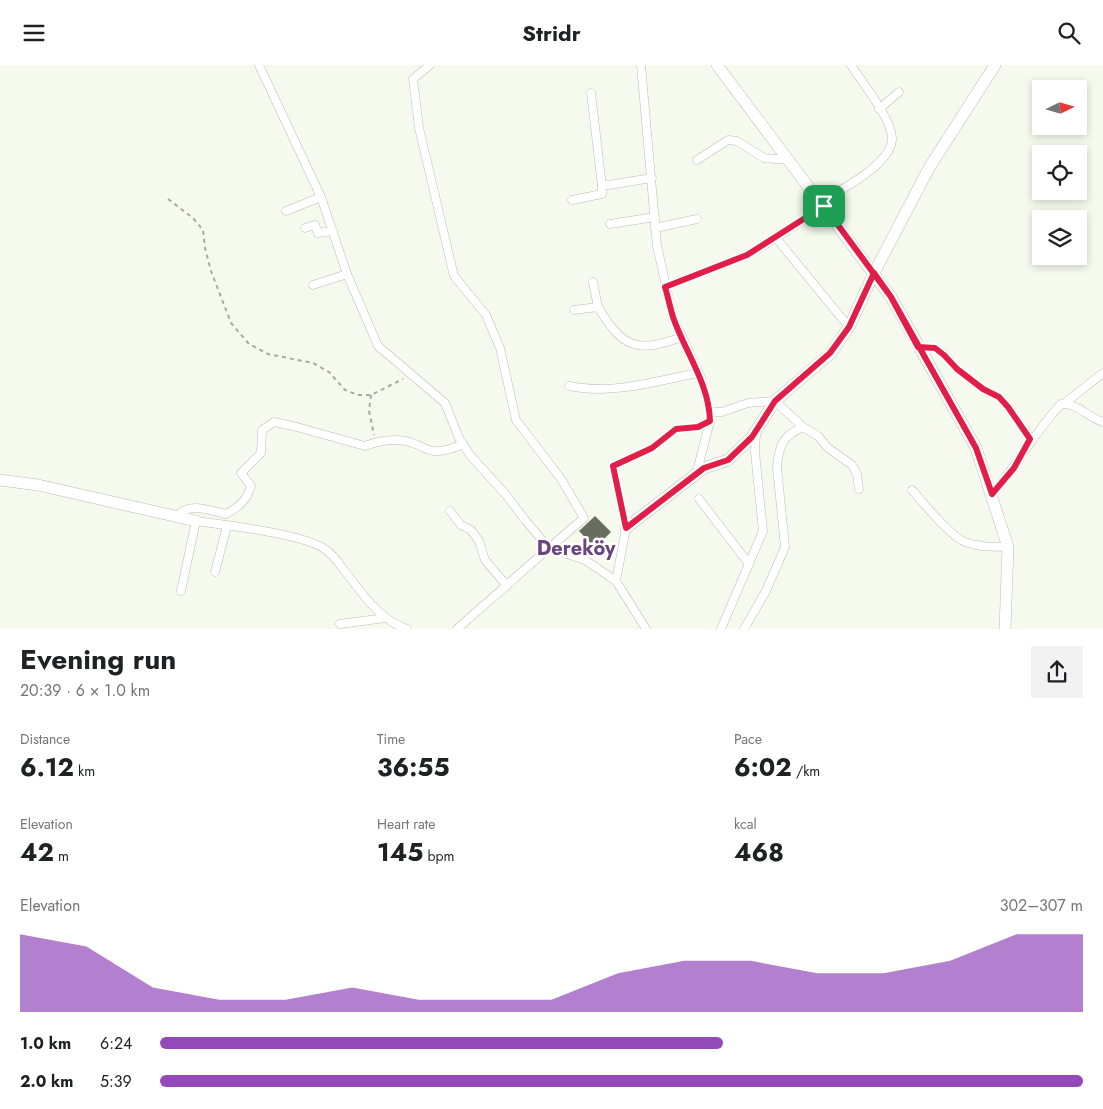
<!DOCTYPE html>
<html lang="en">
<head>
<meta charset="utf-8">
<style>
	body { margin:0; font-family:Jost,sans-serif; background:#f2f2f2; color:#202124; height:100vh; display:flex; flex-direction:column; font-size:19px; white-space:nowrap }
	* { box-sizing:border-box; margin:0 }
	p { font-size:16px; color:#757577 }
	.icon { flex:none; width:28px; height:28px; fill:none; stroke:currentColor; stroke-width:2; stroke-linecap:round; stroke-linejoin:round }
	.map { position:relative; height:564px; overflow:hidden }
	.sheet { display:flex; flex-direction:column; background:#fff; flex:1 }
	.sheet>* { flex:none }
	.needle { width:32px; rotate:85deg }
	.tools { position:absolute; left:1032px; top:15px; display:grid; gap:10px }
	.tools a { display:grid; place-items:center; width:55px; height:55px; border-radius:0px; background:#fff; box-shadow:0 2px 8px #0003; font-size:25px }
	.pin { position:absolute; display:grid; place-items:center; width:42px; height:42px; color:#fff; margin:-21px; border-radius:10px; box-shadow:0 2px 8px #0006 }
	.round { display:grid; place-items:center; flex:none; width:52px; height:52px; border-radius:0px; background:#f2f2f2 }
	.head { display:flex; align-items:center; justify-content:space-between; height:85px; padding:0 20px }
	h1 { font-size:28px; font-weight:700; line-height:38px }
	.figures { display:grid; grid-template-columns:repeat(3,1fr); gap:8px; height:85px; padding:5px 20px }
	.figures div { display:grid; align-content:center }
	.figures b { font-size:25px; font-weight:700 }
	.figures small { font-size:14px; font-weight:400 }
	.figures p { font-size:14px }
	.chart { height:140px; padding:10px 20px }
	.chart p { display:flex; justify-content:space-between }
	.chart svg { width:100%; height:90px; margin-top:5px; fill:#9449bb; opacity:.7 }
	ul { padding:0 20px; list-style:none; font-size:16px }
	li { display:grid; grid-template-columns:80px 60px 1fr; align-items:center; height:38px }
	li i { height:12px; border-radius:6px; background:#9449bb }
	header { display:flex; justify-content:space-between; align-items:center; height:65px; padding:0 20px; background:#fff; font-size:22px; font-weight:700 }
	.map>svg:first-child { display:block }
</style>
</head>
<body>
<header><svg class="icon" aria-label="menu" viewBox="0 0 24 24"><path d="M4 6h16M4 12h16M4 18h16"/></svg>Stridr<svg class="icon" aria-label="search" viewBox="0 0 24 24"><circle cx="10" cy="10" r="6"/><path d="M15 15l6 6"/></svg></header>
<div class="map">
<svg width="1103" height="564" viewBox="0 0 1103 564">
	<rect width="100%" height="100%" fill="#f6f9ed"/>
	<path fill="#696c61" d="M595,451L611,467L595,483L579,466Z"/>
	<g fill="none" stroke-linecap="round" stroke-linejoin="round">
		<g stroke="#babeb2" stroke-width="9">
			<g id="street">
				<path d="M259,0L321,132L347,209L378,281L445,338L459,373L470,390L507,431L525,455L549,483L457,564"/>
				<path d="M430,0L413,14L419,63L454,211L486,250L500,283L516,355L561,414L584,453L549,483"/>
				<path d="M641,0L657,181L673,252L701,313L710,347V356L696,410"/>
				<path d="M591,28L602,121"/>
				<path d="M879,44L899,27"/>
				<path d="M697,95L728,75L737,76L764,93L789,95"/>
				<path d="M572,135L602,129V121L652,113"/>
				<path d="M820,136C840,126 893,98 892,73C891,52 862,18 851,0"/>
				<path d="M286,146L321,132"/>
				<path d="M610,159L655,152"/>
				<path d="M305,163L315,160L318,168L333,166"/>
				<path d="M655,163L697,154"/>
				<path d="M776,173L849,262"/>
				<path d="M593,217L598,242"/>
				<path d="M313,220L347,209"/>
				<path d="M665,222L747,190L776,173L824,141"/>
				<path d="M574,245L598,242C623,284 637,288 682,272"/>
				<path d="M918,282L935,283L944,289L957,304L983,324L999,332L1008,342L1031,374"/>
				<path d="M569,321C613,330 656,316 698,308"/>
				<path d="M1065,338L1103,308"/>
				<path d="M710,347H722L748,338L775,336L803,362L818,371L828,383L852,400L857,409L859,424"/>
				<path d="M912,425C923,438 951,472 965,477C979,482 994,482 1008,482"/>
				<path d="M992,429C1017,400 1035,367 1061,339C1078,338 1087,352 1103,357"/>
				<path d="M699,434L749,499"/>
				<path d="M450,446L461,460L471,465L479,476L485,495L507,521"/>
				<path d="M177,451C189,436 211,446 226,449C239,442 247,435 251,421L241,408L261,388L262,365L274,357L297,362L365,381C381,375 399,372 415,379C421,381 427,385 433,386C444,387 453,383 463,379"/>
				<path d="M549,483L585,495L616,516L646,564"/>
				<path d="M215,507L227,461"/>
				<path d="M616,516L626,463L613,401L652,383L676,364L698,362L710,356"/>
				<path d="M181,526L196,456C225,460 306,469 326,485C333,490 339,498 344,505C362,528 378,554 407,564"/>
				<path d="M340,559L385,553"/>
				<path d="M721,564L763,466L755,387L756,368"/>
				<path d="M744,564L766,526L785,482L777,402C779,381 782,371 803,362"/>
			</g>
		</g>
		<g stroke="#babeb2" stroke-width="12">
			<g id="secondary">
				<path d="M717,0L891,232L976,383L1008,482L1005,564"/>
				<path d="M0,415L38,420L196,456"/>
				<path d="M626,463L704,403L728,395L752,372L775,336L831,288L849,262L874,208L929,103L995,0"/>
			</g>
		</g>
		<g stroke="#a8aaa1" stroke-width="2" stroke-dasharray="4 4" stroke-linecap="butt">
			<path d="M168,134L193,153L203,165L205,183L211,206L231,258L249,279L268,289L313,298L329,307L345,325L358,330H371L403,314"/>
			<path d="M371,330L369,346L374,370"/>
		</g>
		<use href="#street" stroke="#fff" stroke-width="8"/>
		<use href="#secondary" stroke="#fff" stroke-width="11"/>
	</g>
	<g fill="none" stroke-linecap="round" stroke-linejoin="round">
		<g stroke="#fff" stroke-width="10">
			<path id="route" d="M824,141L747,190L665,222C668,232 670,242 673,252C685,287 709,318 710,356L698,362L676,364L652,383L613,401L626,463L704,403L728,395L752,372L775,336L830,288L849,262L874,208L891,232L918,282L935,283L944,290L957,304L983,324L999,332L1008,342L1030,374L1014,403L992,429L976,383L891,232L824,141"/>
		</g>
		<use href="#route" stroke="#e11d48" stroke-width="6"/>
	</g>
	<g text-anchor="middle" stroke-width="5" stroke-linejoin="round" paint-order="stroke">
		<g font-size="20" font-weight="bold" fill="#69447e" stroke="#fff">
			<text x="576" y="490">Dereköy</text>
		</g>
	</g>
</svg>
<div class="tools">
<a><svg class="needle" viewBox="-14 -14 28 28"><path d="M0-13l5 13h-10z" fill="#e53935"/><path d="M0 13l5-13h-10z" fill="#757577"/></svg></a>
<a><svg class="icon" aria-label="locate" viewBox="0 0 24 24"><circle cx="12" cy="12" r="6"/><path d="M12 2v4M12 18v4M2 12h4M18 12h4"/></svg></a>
<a><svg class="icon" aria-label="layers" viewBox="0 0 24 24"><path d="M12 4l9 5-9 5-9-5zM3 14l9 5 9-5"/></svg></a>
</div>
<div class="pin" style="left:824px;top:141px;background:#1e9e55"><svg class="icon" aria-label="arrive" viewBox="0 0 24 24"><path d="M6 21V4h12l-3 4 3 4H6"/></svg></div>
</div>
<section class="sheet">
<div class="head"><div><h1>Evening run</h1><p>20:39 · 6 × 1.0 km</p></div><a class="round"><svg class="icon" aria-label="share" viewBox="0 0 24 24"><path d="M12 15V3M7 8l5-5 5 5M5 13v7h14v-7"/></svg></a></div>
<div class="figures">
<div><p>Distance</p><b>6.12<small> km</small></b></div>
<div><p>Time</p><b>36:55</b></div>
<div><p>Pace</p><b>6:02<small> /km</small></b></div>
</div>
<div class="figures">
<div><p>Elevation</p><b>42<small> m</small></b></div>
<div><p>Heart rate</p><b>145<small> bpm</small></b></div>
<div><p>kcal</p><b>468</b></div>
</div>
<div class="chart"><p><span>Elevation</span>302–307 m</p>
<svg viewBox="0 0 160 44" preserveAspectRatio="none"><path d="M0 44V6L10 12L20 32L30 38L40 38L50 32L60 38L70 38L80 38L90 25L100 19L110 19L120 25L130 25L140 19L150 6L160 6V44z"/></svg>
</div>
<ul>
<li><b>1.0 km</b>6:24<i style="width:61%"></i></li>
<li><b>2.0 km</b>5:39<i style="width:100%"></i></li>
</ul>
</section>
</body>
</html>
